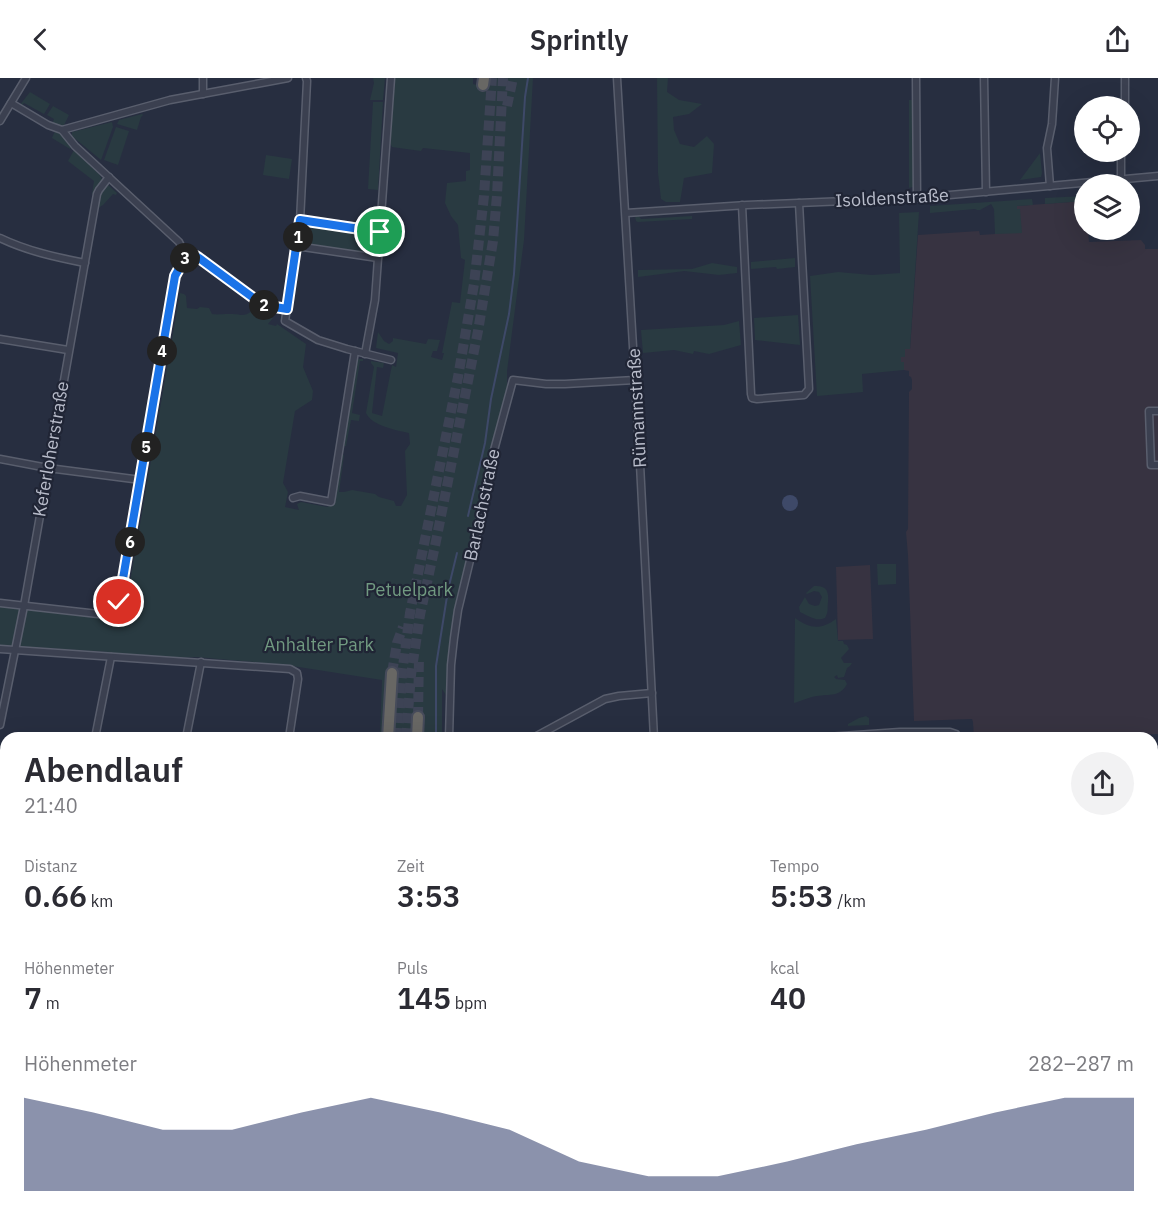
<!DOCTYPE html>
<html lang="de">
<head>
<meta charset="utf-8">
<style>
	body { margin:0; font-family:"IBM Plex Sans",sans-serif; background:#f2f2f3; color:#2b2b33; height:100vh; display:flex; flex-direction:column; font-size:22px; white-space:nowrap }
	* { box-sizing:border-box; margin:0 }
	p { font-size:20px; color:#7c7c81 }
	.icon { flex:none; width:33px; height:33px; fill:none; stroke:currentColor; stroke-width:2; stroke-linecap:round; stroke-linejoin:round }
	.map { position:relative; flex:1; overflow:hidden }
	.sheet { position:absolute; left:0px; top:654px; width:1158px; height:488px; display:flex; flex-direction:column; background:#fff; border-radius:18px 18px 0 0; box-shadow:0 6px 24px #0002 }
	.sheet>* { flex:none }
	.buttons { position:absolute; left:1074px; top:18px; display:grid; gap:12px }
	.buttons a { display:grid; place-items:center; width:66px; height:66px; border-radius:50%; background:#fff; box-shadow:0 6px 24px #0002; font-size:30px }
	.pin { position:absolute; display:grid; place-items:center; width:51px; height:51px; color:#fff; margin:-26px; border:3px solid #fff; border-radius:50%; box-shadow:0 2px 6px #0007 }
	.km { position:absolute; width:30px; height:30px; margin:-15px; border-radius:50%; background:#222; color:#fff; font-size:16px; line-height:30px; text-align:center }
	.round { display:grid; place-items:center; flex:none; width:63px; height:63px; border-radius:32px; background:#f2f2f3 }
	.overview { display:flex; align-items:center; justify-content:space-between; height:102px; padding:0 24px }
	h1 { font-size:33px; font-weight:600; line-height:45px }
	.figures { display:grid; grid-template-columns:repeat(3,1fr); gap:9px; height:102px; padding:6px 24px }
	.figures div { display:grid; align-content:center }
	.figures b { font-size:30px; font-weight:600 }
	.figures small { font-size:16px; font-weight:400 }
	.figures p { font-size:16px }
	.chart { height:168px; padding:12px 24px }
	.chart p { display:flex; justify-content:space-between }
	.chart svg { width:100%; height:108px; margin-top:6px; fill:#5b6489; opacity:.7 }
	header { display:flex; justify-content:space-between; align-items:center; height:78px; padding:0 24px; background:#fff; font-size:27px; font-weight:600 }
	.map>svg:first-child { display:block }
</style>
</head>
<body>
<header><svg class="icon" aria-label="back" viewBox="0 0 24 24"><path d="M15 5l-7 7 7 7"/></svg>Sprintly<svg class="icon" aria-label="share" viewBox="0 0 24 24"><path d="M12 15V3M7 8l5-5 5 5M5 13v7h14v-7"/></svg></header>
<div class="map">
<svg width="1158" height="1141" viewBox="0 0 1158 1141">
	<rect width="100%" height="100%" fill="#272e40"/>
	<g fill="#373341">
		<path d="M1084,122V152H1088L1089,164L1141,162L1145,167V171H1158V656L1065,659V660H974L973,644L972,641L914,643L908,477L906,454L908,451L909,314L912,311V302L911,299L909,298V293L904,292V285L901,284V279L905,271H910L918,157L979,153L980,157L995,156L1017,128L1083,123Z"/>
		<path d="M870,487L873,561L838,562L836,489Z"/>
	</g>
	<g fill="#293a41">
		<path d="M373,0H385L383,22H370L374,5Z"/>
		<path d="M395,0H473V6L477,7L478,0H533L524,162L507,293V309L478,430V439H476L467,477L469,478L464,491L450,566L446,617L442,611V660H380L382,602L286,587L196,579L177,580L112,578L108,574L0,567V525L112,541L120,542L124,539L180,215L184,216L186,218L187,230L197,231L200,229L209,230L212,236C218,237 222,236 228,236C244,235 242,242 257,229L273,240L268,246L276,248L277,246L306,266L303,289L313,313L312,322L295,333L283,405L288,414L285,429L299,432L297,426L301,424L327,429L330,427L341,376L344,377L339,414H344L352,412L375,416L379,419L394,423L396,428H401L407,417L405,373L410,366L409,355C396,352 372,348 366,335L374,289L371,285V283L384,285L383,290L377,289L372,335L382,338L392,287L396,289L398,275L376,270L378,254L384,263L389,266L393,263V260L426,266L428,261L440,262L437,273H433L431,279L442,282L444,275H442L452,224L460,225L465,182L461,180L458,147L451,138L445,125L447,105L466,103V93L470,92V75L423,70L421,73L392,69L390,65Z"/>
		<path d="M657,0H668L667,14L679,22L702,26L689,36L673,39L674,52L680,66L694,69L707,58L714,66L712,95L684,100L680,124H666L661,121L658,95Z"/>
		<path d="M30,14L50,26L44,36L24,25L21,29L19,28Z"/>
		<path d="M909,22H913V109L909,110Z"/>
		<path d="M373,24H383L378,112L368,111Z"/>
		<path d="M53,28L69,37L63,49L52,46L54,41L47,37Z"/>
		<path d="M142,36L143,37L141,39L137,52L117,46L119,42Z"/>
		<path d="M112,44L113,49L101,82L72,58V54Z"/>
		<path d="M116,49L129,53L118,87L104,82Z"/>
		<path d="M55,53L60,54L72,67L70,71L52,60Z"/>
		<path d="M74,72L99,96L103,103L96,111L94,117L92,116L94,103L68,83Z"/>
		<path d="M1040,75L1042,95L1041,99L1020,102Z"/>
		<path d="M266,77L292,81L289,101L263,97Z"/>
		<path d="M107,106L117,115L116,117L113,116L103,127L98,130L100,114Z"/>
		<path d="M1084,118V122L1083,123L1045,126V120Z"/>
		<path d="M1032,121L1033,127L1017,128V131H1020L1022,155L995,156L994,131L991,126L980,132H977L975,131L930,135V128Z"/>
		<path d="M919,134L910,271H905V279H901V284H904V292L862,296L863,314L817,318L810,198L838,194L872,197L900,195L899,135Z"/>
		<path d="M638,137L641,141L692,138V141L638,144L636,143L635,138Z"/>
		<path d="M311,146L374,156C376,161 376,171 372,175L307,167L303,161L306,149Z"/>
		<path d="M795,180V189L777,191L776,189L751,191V184Z"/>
		<path d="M712,185L737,189V195L719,197L684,193L638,199V192L692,191Z"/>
		<path d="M798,237L800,267L755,262L754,240Z"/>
		<path d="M739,243L741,267L709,276L694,273L693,276L674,272L643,275L641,252L724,247Z"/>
		<path d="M358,281H363V283H360L352,335L360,337L359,343L351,342L346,368H343Z"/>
		<path d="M877,486H896V506L878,507Z"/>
		<path d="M814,508C827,507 829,514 828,524C827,531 829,533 825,540C816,544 809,538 800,534L799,529L805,519L809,526L815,528L819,527L822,519L819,514L814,513L807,516L806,515Z"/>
		<path d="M795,540C810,551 821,552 836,541L838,563H843L844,566L847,567L849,571L841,580L844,585H852L850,588L847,590L844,599L838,600L837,597L834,599L836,601L845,602L847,606C840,619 830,616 817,618C809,619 801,623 794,625Z"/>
		<path d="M866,638L869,640V647L848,648V646L859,640Z"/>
		<path d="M1152,677L1158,678V744H1152Z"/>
		<path d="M1158,821V1141H790L781,1136H1152V822Z"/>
		<rect x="0" y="928" width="6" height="30"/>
		<path d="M628,1136H778L786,1141H769L762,1137H723L722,1141H618L626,1138Z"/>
	</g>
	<circle fill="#3e4968" cx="790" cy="425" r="8"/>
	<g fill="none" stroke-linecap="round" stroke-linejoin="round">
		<g stroke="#3e4968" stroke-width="2">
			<path d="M468,438L485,365L491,321L509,236L514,196L525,19L528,0"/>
			<path d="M436,660V588L448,512L457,475"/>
		</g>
		<g stroke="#3d4355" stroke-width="10" stroke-dasharray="10 5" stroke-linecap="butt">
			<path d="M507,28L513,0"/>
			<path d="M392,595L397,565L403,549"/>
			<path d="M418,639L419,579"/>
			<path d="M398,660L402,596L410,535L458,299L474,206L484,118L492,0"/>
			<path d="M406,660L411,597L420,537L435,468L478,253L493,163L497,117L503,0"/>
			<path d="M511,1136L513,1141"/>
			<path d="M521,1136L522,1141"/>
		</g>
		<g stroke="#595e6d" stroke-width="9">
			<g id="minor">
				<path d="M203,0V16"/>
				<path d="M306,0L307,3L300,143L285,243L318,262L347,271L391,282"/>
				<path d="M617,0L640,386L654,660"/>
				<path d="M916,0L917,120"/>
				<path d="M984,0L986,114"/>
				<path d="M11,25L48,47L62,52L75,68L179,164L186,178"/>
				<path d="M1125,28V0"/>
				<path d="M0,43L26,0"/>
				<path d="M62,52L170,22L288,0"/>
				<path d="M1121,74V102"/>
				<path d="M1050,108L1047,70L1052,46L1055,0"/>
				<path d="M742,127L751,316L752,320L757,321L804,317L809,311L799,125"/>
				<path d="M626,135L747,127L917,120L1158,98"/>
				<path d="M300,143L380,154"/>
				<path d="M0,160C27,173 55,179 85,185"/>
				<path d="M296,168L378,180"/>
				<path d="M186,178L196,179L199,180L263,227L287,231"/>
				<path d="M0,261L68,272"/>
				<path d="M365,276L375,222L391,0"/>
				<path d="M1158,333H1149L1151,387H1158"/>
				<path d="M0,381L48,390L141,402"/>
				<path d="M293,420L300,418L331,424L355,273"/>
				<path d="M0,525L107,537C116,536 118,531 119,523L175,198L186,178"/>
				<path d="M0,571L290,591L297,595L298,601L289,660"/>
				<path d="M0,647L24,528L97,116L99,112L109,99"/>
				<path d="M95,660L111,579"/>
				<path d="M186,660L201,584"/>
				<path d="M449,660L451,587L454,560L458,532L480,441L493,376L513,302L546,306H565L635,302"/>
				<path d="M533,660L605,621L619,618L652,615"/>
				<path d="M813,660L900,654H950L956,656L959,660"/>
				<path d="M1152,672H1158"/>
				<path d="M0,922H6"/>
				<path d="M96,1136V1141"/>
				<path d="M223,1136V1141"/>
				<path d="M348,1136L349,1141"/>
			</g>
		</g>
		<g stroke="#595e6d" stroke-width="10">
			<path id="tertiary" d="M0,707H6"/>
		</g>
		<g stroke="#595e6d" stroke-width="12">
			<g id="secondary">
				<path d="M1152,754H1158"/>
				<path d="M1152,767H1158"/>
				<path d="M503,1136L504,1141"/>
				<path d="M530,1136L551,1141"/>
				<path d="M455,1137L495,1141"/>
				<path d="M363,1141L459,1136"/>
			</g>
		</g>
		<g stroke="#464b5a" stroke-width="14">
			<g id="trunk">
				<path d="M483,7L484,0"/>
				<path d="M388,660L392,595"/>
				<path d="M417,660L418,639"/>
			</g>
		</g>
		<use href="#minor" stroke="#3b4050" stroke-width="6"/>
		<use href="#tertiary" stroke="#3b4050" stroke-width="8"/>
		<use href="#secondary" stroke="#4a4f62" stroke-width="9"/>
		<use href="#trunk" stroke="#686764" stroke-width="10"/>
		<g stroke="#5e6476" stroke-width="1.5">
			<path d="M1152,759L1158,758"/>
			<path d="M1152,782H1158"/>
		</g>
	</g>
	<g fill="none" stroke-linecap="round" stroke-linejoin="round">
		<g stroke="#fff" stroke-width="12">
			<path id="route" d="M119,524L175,198L186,178H196L199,180L263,227L287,231L300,142L380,154"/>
		</g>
		<use href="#route" stroke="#1a73e8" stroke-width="8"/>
	</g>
	<g text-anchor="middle" stroke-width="4.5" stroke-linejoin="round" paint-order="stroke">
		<g font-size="18" fill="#b8bcca" stroke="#202535">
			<text transform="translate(892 120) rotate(-3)" y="6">Isoldenstraße</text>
			<text transform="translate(637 330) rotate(-93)" y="6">Rümannstraße</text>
			<text transform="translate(51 371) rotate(-80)" y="6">Keferloherstraße</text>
			<text transform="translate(482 427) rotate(-78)" y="6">Barlachstraße</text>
		</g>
		<g font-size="18" fill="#719a81" stroke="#202535">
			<text x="409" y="518">Petuelpark</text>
			<text x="319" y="573">Anhalter Park</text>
		</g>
	</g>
</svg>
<div class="buttons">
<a><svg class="icon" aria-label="locate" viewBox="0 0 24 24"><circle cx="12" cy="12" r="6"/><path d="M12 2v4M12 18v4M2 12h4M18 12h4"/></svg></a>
<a><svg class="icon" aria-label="layers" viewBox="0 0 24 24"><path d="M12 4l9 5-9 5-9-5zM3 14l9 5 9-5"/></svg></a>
</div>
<div class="pin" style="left:380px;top:154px;background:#1e9e55"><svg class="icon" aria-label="arrive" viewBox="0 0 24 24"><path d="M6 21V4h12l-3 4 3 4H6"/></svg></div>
<div class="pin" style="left:119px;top:524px;background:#d93025"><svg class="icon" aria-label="check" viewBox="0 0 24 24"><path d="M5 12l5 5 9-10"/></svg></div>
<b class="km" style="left:298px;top:159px">1</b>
<b class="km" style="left:264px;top:227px">2</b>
<b class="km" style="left:185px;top:180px">3</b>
<b class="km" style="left:162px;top:273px">4</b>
<b class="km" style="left:146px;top:369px">5</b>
<b class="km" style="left:130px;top:464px">6</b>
<section class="sheet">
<div class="overview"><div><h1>Abendlauf</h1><p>21:40</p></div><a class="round"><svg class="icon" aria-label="share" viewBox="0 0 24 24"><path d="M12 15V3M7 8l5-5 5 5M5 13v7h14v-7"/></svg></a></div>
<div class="figures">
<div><p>Distanz</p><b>0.66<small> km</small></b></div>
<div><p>Zeit</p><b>3:53</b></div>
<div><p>Tempo</p><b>5:53<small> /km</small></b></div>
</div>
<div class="figures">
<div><p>Höhenmeter</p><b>7<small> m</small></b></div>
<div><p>Puls</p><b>145<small> bpm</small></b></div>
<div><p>kcal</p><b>40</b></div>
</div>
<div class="chart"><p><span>Höhenmeter</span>282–287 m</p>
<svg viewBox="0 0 160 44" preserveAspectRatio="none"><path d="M0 44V6L10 12L20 19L30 19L40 12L50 6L60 12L70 19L80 32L90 38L100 38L110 32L120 25L130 19L140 12L150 6L160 6V44z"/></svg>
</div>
</section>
</div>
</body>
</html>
